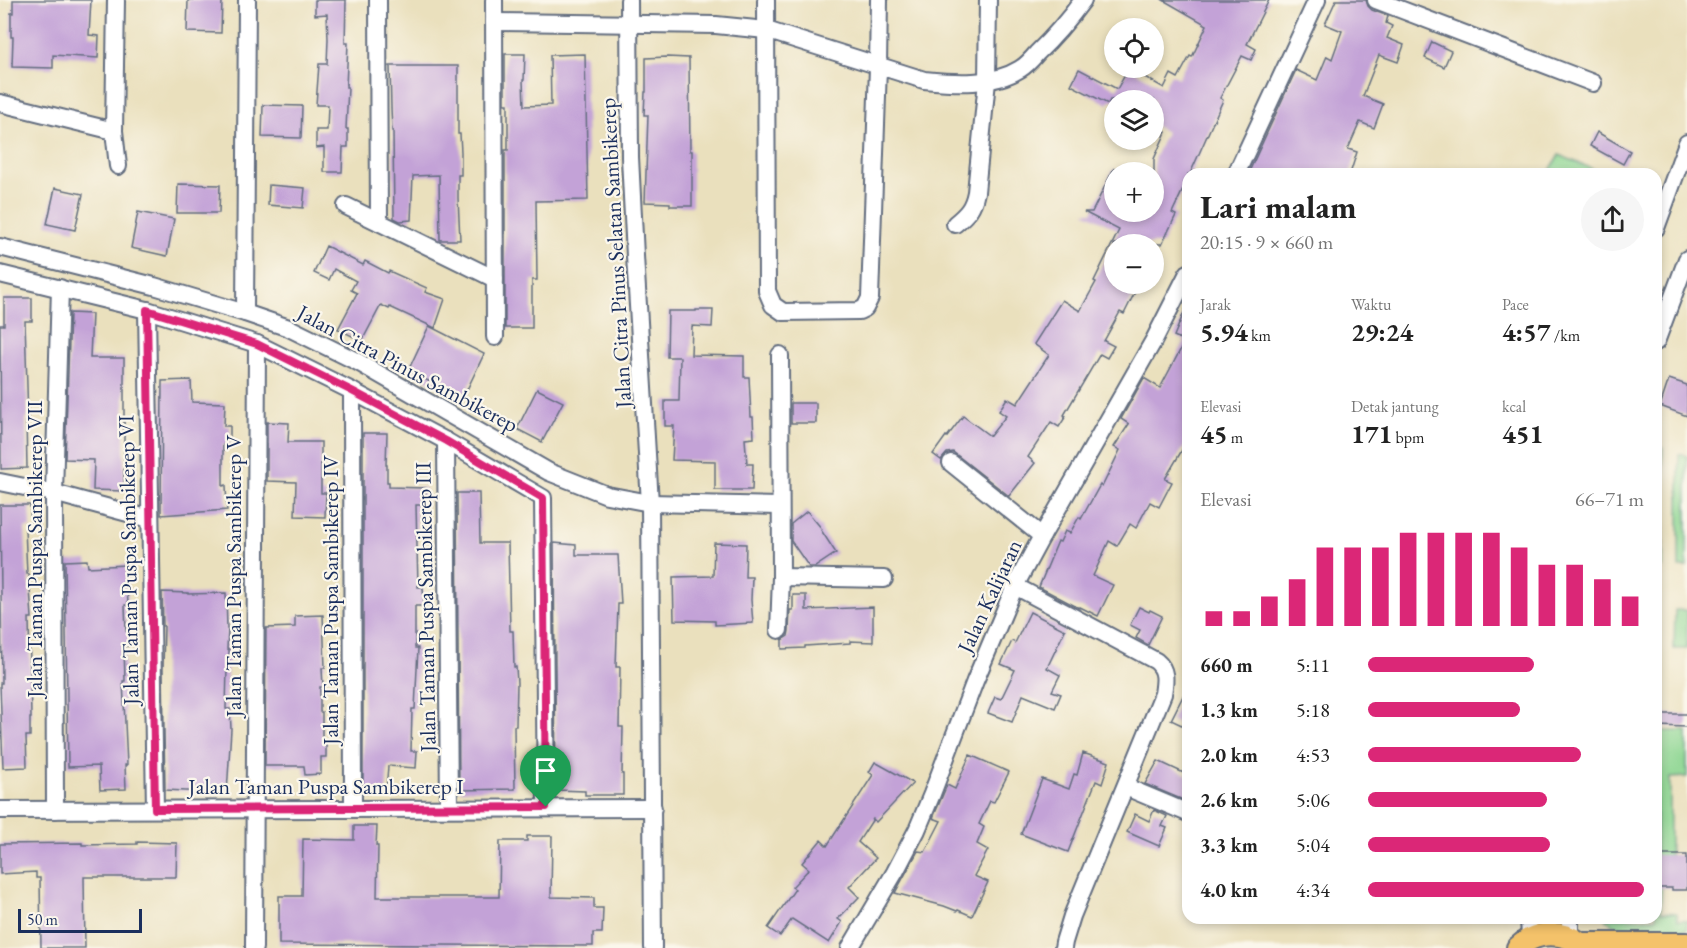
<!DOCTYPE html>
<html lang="id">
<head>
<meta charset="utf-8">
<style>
	body { margin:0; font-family:"EB Garamond",serif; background:#f6f6f6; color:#222; height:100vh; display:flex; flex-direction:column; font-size:22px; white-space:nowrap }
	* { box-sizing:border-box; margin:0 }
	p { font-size:20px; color:#767676 }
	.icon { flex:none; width:33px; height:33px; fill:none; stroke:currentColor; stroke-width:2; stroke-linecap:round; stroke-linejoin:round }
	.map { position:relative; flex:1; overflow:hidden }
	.details { position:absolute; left:1182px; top:168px; width:480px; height:756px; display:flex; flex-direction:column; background:#fff; border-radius:18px; box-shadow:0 3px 9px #0003 }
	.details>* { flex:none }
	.tools { position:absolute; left:1104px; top:18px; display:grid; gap:12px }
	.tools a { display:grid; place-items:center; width:60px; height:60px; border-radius:50%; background:#fff; box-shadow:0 3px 9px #0003; font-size:30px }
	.scale { position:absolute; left:18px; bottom:15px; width:124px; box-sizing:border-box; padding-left:6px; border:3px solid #1b2f5e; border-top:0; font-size:16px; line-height:21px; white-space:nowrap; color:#1b2f5e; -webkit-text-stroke:4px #fbf7ec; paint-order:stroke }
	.pin { position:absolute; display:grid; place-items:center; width:51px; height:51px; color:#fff; margin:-62px -26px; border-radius:50% 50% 50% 0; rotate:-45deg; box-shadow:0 0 6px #0007 }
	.pin .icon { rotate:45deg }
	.round { display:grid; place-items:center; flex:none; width:63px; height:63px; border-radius:32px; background:#f6f6f6 }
	.summary { display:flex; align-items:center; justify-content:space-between; height:102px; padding:0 18px }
	h1 { font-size:33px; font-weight:700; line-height:45px }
	.stats { display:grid; grid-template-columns:repeat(3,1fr); gap:9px; height:102px; padding:6px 18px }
	.stats div { display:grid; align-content:center }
	.stats b { font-size:26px; font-weight:700 }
	.stats small { font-size:16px; font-weight:400 }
	.stats p { font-size:16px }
	.chart { height:168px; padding:12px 18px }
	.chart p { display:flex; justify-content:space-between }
	.chart svg { width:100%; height:108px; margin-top:6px; stroke:#db2777; stroke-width:6 }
	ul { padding:0 18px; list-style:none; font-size:20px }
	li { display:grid; grid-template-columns:96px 72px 1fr; align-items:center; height:45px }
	li i { height:15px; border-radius:8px; background:#db2777 }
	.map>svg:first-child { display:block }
</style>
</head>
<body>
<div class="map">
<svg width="1687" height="948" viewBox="0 0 1687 948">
	<rect width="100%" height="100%" fill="#fbf7ec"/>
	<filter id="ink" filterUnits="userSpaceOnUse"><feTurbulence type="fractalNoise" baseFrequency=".0167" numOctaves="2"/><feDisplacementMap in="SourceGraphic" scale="12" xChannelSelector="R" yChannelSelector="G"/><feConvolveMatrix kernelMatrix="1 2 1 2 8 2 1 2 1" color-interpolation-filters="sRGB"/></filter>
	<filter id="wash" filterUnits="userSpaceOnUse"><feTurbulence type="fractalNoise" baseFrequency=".008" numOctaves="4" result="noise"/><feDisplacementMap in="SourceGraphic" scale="24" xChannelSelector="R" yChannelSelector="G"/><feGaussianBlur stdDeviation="1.35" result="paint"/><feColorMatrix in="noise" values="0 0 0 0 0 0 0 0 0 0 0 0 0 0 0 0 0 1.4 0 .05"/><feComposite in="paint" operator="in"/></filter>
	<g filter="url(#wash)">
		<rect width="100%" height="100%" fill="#eae0bd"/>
		<g fill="#8dd692" stroke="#548278" stroke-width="1.5">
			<path d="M1559,155L1605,174H1548Z"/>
			<path d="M1656,446L1663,448V567H1656Z"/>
			<path d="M1679,454L1687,456V567H1679Z"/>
			<path d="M1675,610H1687V649H1674Z"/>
			<path d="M1656,731H1687V777L1670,778V857L1662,861L1661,912L1677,913L1678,920H1687V930C1666,930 1619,935 1605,918H1656Z"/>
		</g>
		<g id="blocks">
			<g fill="#c3a2d7">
				<path d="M13,0H91L89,35L99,36L98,58L53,55V68L12,67L13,37H11V13H13Z"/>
				<path d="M188,0H222L221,33L187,32Z"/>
				<path d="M315,0H346L345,43H348L346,87H348L346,129H348V147H343L342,172H324V147L316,148V130H327L328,105H316L319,64H327L328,39L327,14L315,15Z"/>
				<path d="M1163,0H1269L1247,44L1256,49L1251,60L1242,56L1220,98L1223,100L1190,174H1188V179L1172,213L1176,215L1162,244H1114V284H1139L1124,314L1120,312L1104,341L1114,346L1107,358L1100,354L1064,415L1066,416L1059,427L1051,422L1028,457L1035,463L1009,496L953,452L947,453L941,460L933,454L946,436L947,437L963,416L990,436L1006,416L999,411L1007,398L1017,404L1049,355L1034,344L1062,300L1080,311L1096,282L1094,281L1119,230L1084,212H1092L1114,168V212H1154V159L1166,132L1154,125V100H1110L1108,104L1071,85L1079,69L1117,89L1129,68L1164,88L1171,74L1178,78L1190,56L1192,57L1207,25Z"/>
				<path d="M1336,0H1366L1368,6L1372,10L1388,16L1386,23L1392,26L1387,38L1404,45L1398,62L1379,55L1363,96L1383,104L1374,128L1360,122L1348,149L1357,152L1350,174H1248L1296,70L1317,80L1327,56L1332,59L1342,31L1325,24Z"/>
				<path d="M1432,42L1451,51L1444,67L1425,58Z"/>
				<path d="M505,54H525L524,80H523L524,106L551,105L550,55L585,54L588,200L536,201L537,280H532V328H505V150H508V104H505Z"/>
				<path d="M667,57L689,58L690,151H692V206H670V203L645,202L648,115H644L645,92H646V58Z"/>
				<path d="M390,66H458V134H460L461,152V175H458V198L460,240H440L439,175L413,176L411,220L400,221L394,218L393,131H392L391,108Z"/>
				<path d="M263,105L302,106L301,138L262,137Z"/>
				<path d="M1597,132L1630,151L1623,164L1590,146Z"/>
				<path d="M178,184L220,185L219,213H177Z"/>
				<path d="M269,185L305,188L303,208L268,205Z"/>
				<path d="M55,188L83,194L75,230L47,224Z"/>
				<path d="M138,212L174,219L167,256L131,248Z"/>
				<path d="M326,246L363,265L365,261L388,273L389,271L427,288L425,292L445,299L435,328L390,307L389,309L381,305L362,341L338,329L357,293L351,290L356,281L334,269L329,280L314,273Z"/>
				<path d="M4,298H32V321H25L28,418H26L27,468L1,469L0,325H4Z"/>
				<path d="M1188,303V440L1165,479L1172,482L1159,507L1150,502L1136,528L1130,524L1117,546L1109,541L1093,576L1113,585L1098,616L1080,607L1079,608L1039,587L1058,541L1060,542L1065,531L1070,533L1079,517L1081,519L1100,485L1102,487L1120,450L1114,447L1129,424L1121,419L1144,378L1160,388L1185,341L1174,336Z"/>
				<path d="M696,310H713L712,327L692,326L691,355L744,356V377H749L751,417H753L754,438L745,439L747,464H753L752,490H715V461L672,460L674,426H665V401H679L680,357H667L668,311H696Z"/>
				<path d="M70,313L92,314L90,358H124V491L93,490L94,460L65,459Z"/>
				<path d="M429,326L484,354L463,398L408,371Z"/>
				<path d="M1669,379L1687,385V416L1660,406Z"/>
				<path d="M191,380L192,402L225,403L224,426H230V445H223V486L226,485L227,510L161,515L162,381Z"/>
				<path d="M537,389L563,402L542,442L517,429Z"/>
				<rect x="791" y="403" width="25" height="20"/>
				<path d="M267,422L289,423L288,442H321V493H326L325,517L295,516L296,482L267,481Z"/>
				<path d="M363,433H387L386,465H387V482H389V487L426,488V505H416L418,587H423L424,606H415V648H418L415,709H412L411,751H417L416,768L388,766L386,791L363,790Z"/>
				<path d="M457,493H479L480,543H508L510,631H513L514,667H516L517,683L516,726H514L515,789L459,790Z"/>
				<path d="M0,505H30L31,528H25L27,574H29L32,618H29L31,718H30V736H26L27,767L3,768L0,685V683H2Z"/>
				<path d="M807,511L822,529L821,530L836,553L815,567H809L791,541V524Z"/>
				<path d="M554,543L576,545V555H618L621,604H618L616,667H620L619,727H623L622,774H623V795H585V791L556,790Z"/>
				<path d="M714,543L746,544L745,577H752L751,600L753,623L715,625V621L674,620L673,577L713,576Z"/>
				<path d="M87,560L88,567L126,565L128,605H125L126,631H130V646H124L125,681H123L127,765H125L126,789L100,790L99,766L68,767L65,561Z"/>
				<path d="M162,592L188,593V594L226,593L227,629H228L227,649H229V667H227L226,709H230L231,729L227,793L165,790L163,669L164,626H163Z"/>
				<path d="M793,595H806V610L873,607V642L850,641V643L805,646V648L782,649V640L788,636L789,631L790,610H793Z"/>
				<path d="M1139,607L1149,612L1150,610L1162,616L1148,645L1136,638L1140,630L1130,625Z"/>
				<path d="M1030,612L1065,630L1047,668L1060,675L1052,691L1061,694L1055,708L1023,695L1012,722L988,713L995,697L1001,699L1015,670L1001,664L1012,641L1015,643Z"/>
				<path d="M323,615L325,668H322L323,687H320V712H322V740H326V757H321V774L305,775L304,766H265L266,628L295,627V616Z"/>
				<path d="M1188,686V728L1171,720Z"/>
				<path d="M1656,714H1687V727L1656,726Z"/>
				<path d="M1083,753L1109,762L1102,784L1096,781L1068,852L1021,834L1042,779L1069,789L1074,774L1077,775Z"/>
				<path d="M970,755L1009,772L994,802L990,801L979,824L984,827L977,844L988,850L974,876L988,882L972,916L958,910L957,911L944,906L895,893L918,851L925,852L941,821L933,818L947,785L955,789Z"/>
				<path d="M1158,761L1188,775V802L1145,784Z"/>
				<path d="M875,762L913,783L876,822L873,819L858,842L876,858L849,887L859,897L838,919L842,922L829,943L792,919L780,936L768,928L795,889L792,887L809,869L802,863L821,840L827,846L873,775L869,772Z"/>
				<path d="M1154,810L1167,816L1162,826L1167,828L1159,846L1127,832L1135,814L1149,821Z"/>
				<path d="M354,826H377L376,846H378L377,897H499L500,841H527V836H552L551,897L594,898V908H603L602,933H593V946L279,944V896H302L303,839L354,840Z"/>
				<path d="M137,842L177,843L176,877H84L85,948H41L40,878H36V872L0,874V844L82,843V845L137,844Z"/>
				<path d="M1656,855H1687V890H1672V888H1656Z"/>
			</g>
		</g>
	</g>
	<g filter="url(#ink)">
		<use href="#blocks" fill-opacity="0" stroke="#636d7f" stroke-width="1.5"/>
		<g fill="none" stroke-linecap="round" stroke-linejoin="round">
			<g stroke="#636d7f" stroke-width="20">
				<g id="minor">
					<path d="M116,0L114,131L118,166"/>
					<path d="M378,0L379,222"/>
					<path d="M494,0L495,337"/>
					<path d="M629,0L630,157L635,256L650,503L653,948"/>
					<path d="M766,0L767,291L773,305L783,312L859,311L865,308L870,298L878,67L879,0"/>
					<path d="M1376,0L1593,83"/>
					<path d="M494,22L716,25L766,30L924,80C954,83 993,86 1020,69C1027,65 1032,59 1037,53C1054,37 1069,19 1083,0"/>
					<path d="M0,103L114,131"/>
					<path d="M1236,174L1317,0"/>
					<path d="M346,206L495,279"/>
					<path d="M955,224C967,214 973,208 976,192L987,81L988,0"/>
					<path d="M1656,228L1687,143"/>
					<path d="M0,247L154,286L245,313L289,328L358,362L549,472L607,495L650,503L780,506"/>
					<path d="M0,274L147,310L257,344L352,391L446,441L543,498L546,807"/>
					<path d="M147,310L155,809"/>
					<path d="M245,313L247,0"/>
					<path d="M1656,342L1687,259"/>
					<path d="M352,391L353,808"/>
					<path d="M446,441L449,808"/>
					<path d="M951,463L1042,536"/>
					<path d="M0,482L54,493L150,519"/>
					<path d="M781,577L884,579"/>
					<path d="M1015,586L1156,661C1167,670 1165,681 1163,694L1072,916L1064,942L1063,948"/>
					<path d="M779,630L781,577L780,355"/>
					<path d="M1126,787L1188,813"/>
					<path d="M0,810L653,808"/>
					<path d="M55,810L54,493L60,288"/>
					<path d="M1529,918L1530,939"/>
					<path d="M1570,918V938"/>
					<path d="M254,948L257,344"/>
					<path d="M850,948L895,872L917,830L932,794L975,681L1015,586L1042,536L1154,340L1188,273"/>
				</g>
			</g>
			<g stroke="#636d7f" stroke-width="26">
				<g id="major">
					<path d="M1581,944H1687"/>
					<path d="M1518,948C1522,945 1526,941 1530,939C1548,930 1571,934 1585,948"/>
				</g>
			</g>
			<use href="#minor" stroke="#fff" stroke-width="16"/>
			<use href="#major" stroke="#f4c26a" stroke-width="22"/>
		</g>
	</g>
	<g fill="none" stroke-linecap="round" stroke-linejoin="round" filter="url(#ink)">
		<g stroke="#fff" stroke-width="12">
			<path id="route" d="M147,310L257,344L352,391L446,441L543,498L546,807L155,809Z"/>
		</g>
		<use href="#route" stroke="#db2777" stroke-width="8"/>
	</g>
	<g text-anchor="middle" stroke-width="4.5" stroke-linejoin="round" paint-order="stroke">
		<g font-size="22" fill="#1b2f5e" stroke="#fbf7ec">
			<text transform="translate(615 253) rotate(-93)" y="8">Jalan Citra Pinus Selatan Sambikerep</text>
			<text transform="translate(408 368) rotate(28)" y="8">Jalan Citra Pinus Sambikerep</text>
			<text transform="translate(34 549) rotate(-90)" y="8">Jalan Taman Puspa Sambikerep VII</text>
			<text transform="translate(128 560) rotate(-91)" y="8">Jalan Taman Puspa Sambikerep VI</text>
			<text transform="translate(233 576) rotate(-90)" y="8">Jalan Taman Puspa Sambikerep V</text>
			<text transform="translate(989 596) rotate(-65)" y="8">Jalan Kalijaran</text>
			<text transform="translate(330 600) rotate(-90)" y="8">Jalan Taman Puspa Sambikerep IV</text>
			<text transform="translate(425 607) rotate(-91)" y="8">Jalan Taman Puspa Sambikerep III</text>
			<text x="326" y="794">Jalan Taman Puspa Sambikerep I</text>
		</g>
	</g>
</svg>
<div class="tools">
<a><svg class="icon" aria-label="locate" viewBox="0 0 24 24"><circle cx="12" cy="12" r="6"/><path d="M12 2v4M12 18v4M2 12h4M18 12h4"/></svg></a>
<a><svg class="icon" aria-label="layers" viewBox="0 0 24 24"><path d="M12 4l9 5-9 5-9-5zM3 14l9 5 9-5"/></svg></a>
<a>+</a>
<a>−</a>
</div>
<div class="scale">50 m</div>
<div class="pin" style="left:546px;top:807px;background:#1e9e55"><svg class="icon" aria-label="arrive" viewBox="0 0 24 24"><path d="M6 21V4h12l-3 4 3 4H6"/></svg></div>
<section class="details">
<div class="summary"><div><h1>Lari malam</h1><p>20:15 · 9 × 660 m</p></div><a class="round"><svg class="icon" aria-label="share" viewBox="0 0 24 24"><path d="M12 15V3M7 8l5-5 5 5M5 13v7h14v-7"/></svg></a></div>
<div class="stats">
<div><p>Jarak</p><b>5.94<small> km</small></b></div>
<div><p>Waktu</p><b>29:24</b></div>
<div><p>Pace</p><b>4:57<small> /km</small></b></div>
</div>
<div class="stats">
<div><p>Elevasi</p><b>45<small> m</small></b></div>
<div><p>Detak jantung</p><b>171<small> bpm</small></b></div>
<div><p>kcal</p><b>451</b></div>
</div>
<div class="chart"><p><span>Elevasi</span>66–71 m</p>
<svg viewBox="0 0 160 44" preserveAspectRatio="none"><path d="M5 44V38M15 44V38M25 44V32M35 44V25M45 44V12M55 44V12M65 44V12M75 44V6M85 44V6M95 44V6M105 44V6M115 44V12M125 44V19M135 44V19M145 44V25M155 44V32"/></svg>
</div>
<ul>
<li><b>660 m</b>5:11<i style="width:60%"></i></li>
<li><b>1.3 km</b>5:18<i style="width:55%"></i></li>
<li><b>2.0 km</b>4:53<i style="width:77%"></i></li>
<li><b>2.6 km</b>5:06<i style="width:65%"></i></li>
<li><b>3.3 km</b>5:04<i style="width:66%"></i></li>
<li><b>4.0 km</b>4:34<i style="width:100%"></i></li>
</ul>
</section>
</div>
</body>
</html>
